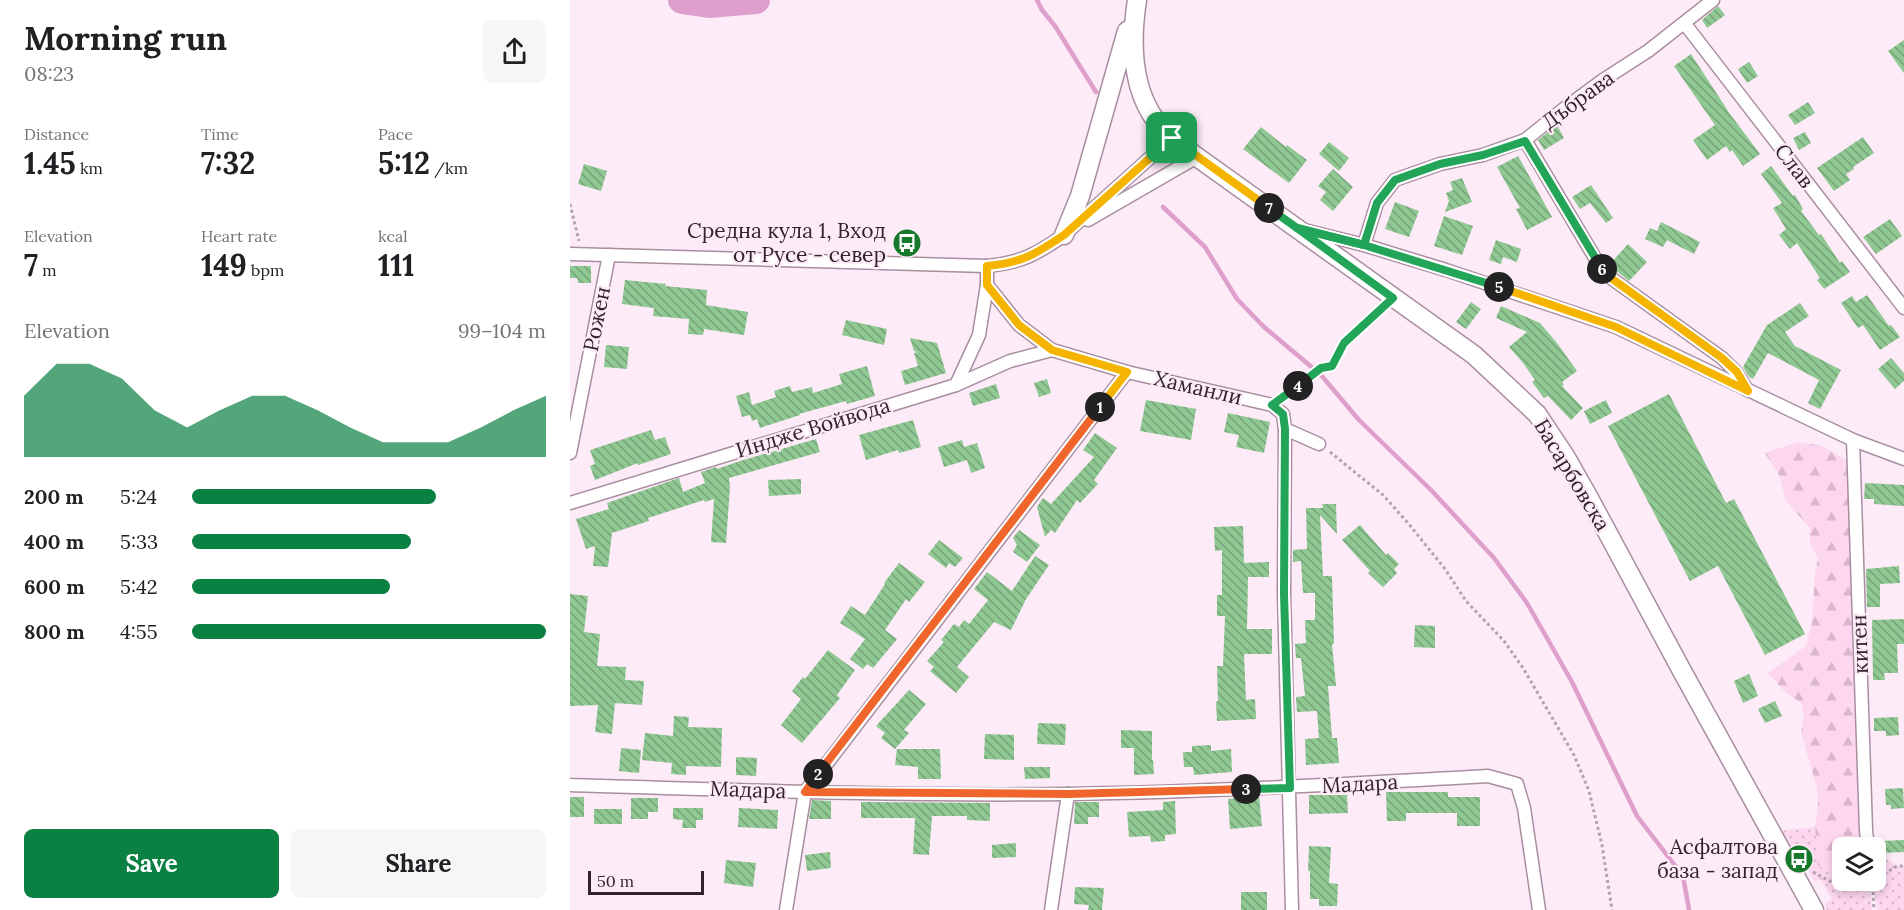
<!DOCTYPE html>
<html lang="en">
<head>
<meta charset="utf-8">
<style>
	body { margin:0; font-family:Lora,serif; background:#f6f6f6; color:#202124; height:100vh; display:flex; flex-direction:column; font-size:22px; white-space:nowrap }
	* { box-sizing:border-box; margin:0 }
	p { font-size:20px; color:#757577 }
	.icon { flex:none; width:33px; height:33px; fill:none; stroke:currentColor; stroke-width:2; stroke-linecap:round; stroke-linejoin:round }
	.map { position:relative; flex:1; overflow:hidden }
	.sheet { display:flex; flex-direction:column; background:#fff; width:570px }
	.sheet>* { flex:none }
	.controls { position:absolute; left:1262px; top:837px; display:grid; gap:12px }
	.controls a { display:grid; place-items:center; width:54px; height:54px; border-radius:9px; background:#fff; box-shadow:0 3px 9px #0003; font-size:30px }
	.scale { position:absolute; left:18px; bottom:15px; width:116px; box-sizing:border-box; padding-left:6px; border:3px solid #30252d; border-top:0; font-size:16px; line-height:21px; white-space:nowrap; color:#30252d; -webkit-text-stroke:4px #fdebf7; paint-order:stroke }
	.pin { position:absolute; display:grid; place-items:center; width:51px; height:51px; color:#fff; margin:-26px; border-radius:12px; box-shadow:0 3px 9px #0006 }
	.km { position:absolute; width:30px; height:30px; margin:-15px; border-radius:50%; background:#222; color:#fff; font-size:16px; line-height:30px; text-align:center }
	.round { display:grid; place-items:center; flex:none; width:63px; height:63px; border-radius:9px; background:#f6f6f6 }
	.headline { display:flex; align-items:center; justify-content:space-between; height:102px; padding:0 24px }
	h1 { font-size:33px; font-weight:700; line-height:45px }
	.figures { display:grid; grid-template-columns:repeat(3,1fr); gap:9px; height:102px; padding:6px 24px }
	.figures div { display:grid; align-content:center }
	.figures b { font-size:30px; font-weight:700 }
	.figures small { font-size:16px; font-weight:400 }
	.figures p { font-size:16px }
	.chart { height:168px; padding:12px 24px }
	.chart p { display:flex; justify-content:space-between }
	.chart svg { width:100%; height:108px; margin-top:6px; fill:#0b8043; opacity:.7 }
	.primary-button { display:flex; gap:12px; margin-top:auto; padding:12px 24px }
	.primary-button a { flex:1; height:69px; border-radius:9px; background:#0b8043; color:#fff; font-size:24px; font-weight:700; line-height:69px; text-align:center }
	.primary-button a+a { background:#f6f6f6; color:#202124 }
	ul { padding:0 24px; list-style:none; font-size:20px }
	li { display:grid; grid-template-columns:96px 72px 1fr; align-items:center; height:45px }
	li i { height:15px; border-radius:8px; background:#0b8043 }
	main { display:flex; flex:1; min-height:0 }
	.map>svg:first-child { display:block }
</style>
</head>
<body>
<main>
<section class="sheet">
<div class="headline"><div><h1>Morning run</h1><p>08:23</p></div><a class="round"><svg class="icon" aria-label="share" viewBox="0 0 24 24"><path d="M12 15V3M7 8l5-5 5 5M5 13v7h14v-7"/></svg></a></div>
<div class="figures">
<div><p>Distance</p><b>1.45<small> km</small></b></div>
<div><p>Time</p><b>7:32</b></div>
<div><p>Pace</p><b>5:12<small> /km</small></b></div>
</div>
<div class="figures">
<div><p>Elevation</p><b>7<small> m</small></b></div>
<div><p>Heart rate</p><b>149<small> bpm</small></b></div>
<div><p>kcal</p><b>111</b></div>
</div>
<div class="chart"><p><span>Elevation</span>99–104 m</p>
<svg viewBox="0 0 160 44" preserveAspectRatio="none"><path d="M0 44V19L10 6L20 6L30 12L40 25L50 32L60 25L70 19L80 19L90 25L100 32L110 38L120 38L130 38L140 32L150 25L160 19V44z"/></svg>
</div>
<ul>
<li><b>200 m</b>5:24<i style="width:69%"></i></li>
<li><b>400 m</b>5:33<i style="width:62%"></i></li>
<li><b>600 m</b>5:42<i style="width:56%"></i></li>
<li><b>800 m</b>4:55<i style="width:100%"></i></li>
</ul>
<div class="primary-button"><a>Save</a><a>Share</a></div>
</section>
<div class="map">
<svg width="1334" height="910" viewBox="0 0 1334 910">
	<defs>
		<pattern id="grass-dots" width="8" height="8" patternUnits="userSpaceOnUse" patternTransform="scale(1.5)"><rect width="8" height="8" fill="#fdd6f0"/><path d="M2 2h.1M6 6h.1" fill="none" stroke="#d9b8ce" stroke-width="1.8" stroke-linecap="round"/></pattern>
		<pattern id="forest-firs" width="22" height="20" patternUnits="userSpaceOnUse" patternTransform="scale(1.5)"><rect width="22" height="20" fill="#fdd6f0"/><path d="M5 1l3.5 6h-7zM16 11l3.5 6h-7z" fill="#d9b8ce"/></pattern>
		<pattern id="building-back-hatch" width="6" height="6" patternUnits="userSpaceOnUse" patternTransform="scale(1.5)"><rect width="6" height="6" fill="#90c893"/><path d="M-1 5l2 2M0 0l6 6M5-1l2 2" fill="none" stroke="#76a278"/></pattern>
	</defs>
	<rect width="100%" height="100%" fill="#fdebf7"/>
	<g fill="url(#grass-dots)">
		<path d="M1246,827L1248,866L1272,872V880L1296,881L1301,896L1302,910H1257L1255,904L1262,899L1250,879L1245,882L1241,874L1211,831Z"/>
		<path d="M1305,852L1327,866H1334V910H1308L1302,881L1305,880Z"/>
	</g>
	<path fill="url(#forest-firs)" d="M1228,442L1252,446L1285,465L1294,847L1272,848V872L1248,866L1245,824L1248,808L1247,788L1231,732L1234,717L1231,703L1215,692L1198,673L1236,646L1242,623L1245,572L1248,559L1240,543V528L1216,501L1209,475L1195,453Z"/>
	<g fill="none" stroke-linecap="round" stroke-linejoin="round">
		<g stroke="#df9fcc" stroke-width="4.5">
			<path d="M467,0L472,10L485,26L526,92"/>
			<path d="M593,207L635,247L667,299L694,327L751,375L789,420L861,490L924,558L957,603L1002,682L1067,816L1113,876L1119,910"/>
		</g>
		<path stroke="#df9fcc" stroke-width="28" d="M112,0L139,4L186,0"/>
	</g>
	<g fill="url(#building-back-hatch)">
		<path d="M1148,6L1155,15L1137,28L1132,20Z"/>
		<path d="M1334,40V73L1318,51Z"/>
		<path d="M1121,54L1160,114L1190,154L1173,166L1162,150L1160,152L1156,146L1137,160L1123,140L1145,125L1104,66Z"/>
		<path d="M1179,62L1188,76L1177,83L1168,69Z"/>
		<path d="M1238,102L1245,113L1225,125L1218,115Z"/>
		<path d="M987,125L994,138L974,150L968,140Z"/>
		<path d="M691,127L716,147L717,145L737,160L719,183L673,149Z"/>
		<path d="M1235,132L1241,143L1229,150L1223,138Z"/>
		<path d="M1293,137L1304,153L1283,167L1284,169L1276,174L1280,180L1264,191L1247,168Z"/>
		<path d="M759,142L779,158L769,171L749,154Z"/>
		<path d="M948,156L982,217L957,230L946,209L950,208L927,167Z"/>
		<path d="M14,164L37,171L31,191L8,184Z"/>
		<path d="M1201,166L1223,196L1225,195L1233,209L1231,211L1249,235L1251,234L1270,263L1272,261L1280,272L1254,289L1247,280L1250,278L1227,243L1220,249L1209,235L1216,229L1203,208L1212,203L1191,174Z"/>
		<path d="M763,169L783,187L763,211L750,200L756,192L748,186Z"/>
		<path d="M892,178L902,202L875,212L879,201L876,193L883,190L880,182Z"/>
		<path d="M1021,185L1043,218L1036,223L1020,203L1010,209L1002,197Z"/>
		<path d="M825,202L849,211L839,237L815,229Z"/>
		<path d="M874,216L903,226L892,255L864,246Z"/>
		<path d="M1320,219L1332,236L1306,254L1293,237Z"/>
		<path d="M1091,222L1130,242L1124,254L1097,240L1093,247L1075,239L1080,228L1087,231Z"/>
		<path d="M926,240L951,249L947,262L933,257L931,264L919,260Z"/>
		<path d="M1058,244L1077,262L1059,281L1039,265Z"/>
		<path d="M0,266H21V283H8L7,278H0Z"/>
		<path d="M55,280L96,284L95,286L137,290L136,305L178,312L174,335L134,329L133,335L118,334L119,319L83,316L84,308L52,304Z"/>
		<path d="M1297,295L1319,326L1321,325L1330,337L1310,350L1293,325L1288,328L1271,303L1282,296L1286,302Z"/>
		<path d="M901,302L911,309L896,329L886,322Z"/>
		<path d="M1230,303L1239,316L1215,332L1225,346L1271,370L1250,409L1238,403L1249,380L1198,353L1183,379L1179,377L1173,367L1197,325Z"/>
		<path d="M931,306L970,323L987,343L1007,371L992,382L994,385L992,386L1013,408L1001,420L978,396L974,398L962,382L965,380L953,363L939,347L957,332L926,318Z"/>
		<path d="M276,320L317,329L314,345L272,335Z"/>
		<path d="M340,338L367,343L376,373L335,385L331,371L348,366L344,353L348,352L344,351Z"/>
		<path d="M36,345L59,347L57,369L34,367Z"/>
		<path d="M1321,358L1334,373V381L1325,389L1308,369Z"/>
		<path d="M297,366L305,396L277,404L276,401L229,414L230,415L190,428L187,419L182,421L180,415L172,417L166,396L179,392L182,405L206,397L204,391L220,386L222,392L242,387L243,393L272,384L269,374Z"/>
		<path d="M477,379L481,393L469,397L464,383Z"/>
		<path d="M426,384L430,398L403,406L399,393Z"/>
		<path d="M1099,394L1156,503L1164,499L1235,634L1195,655L1148,566L1120,581L1038,426Z"/>
		<path d="M576,400L626,409L621,440L570,431Z"/>
		<path d="M1036,400L1042,413L1020,424L1014,411Z"/>
		<path d="M658,413L700,422L694,453L666,447L669,435L654,432Z"/>
		<path d="M343,420L351,447L329,453L328,450L296,460L289,435Z"/>
		<path d="M81,430L85,440L95,437L101,454L68,465V463L25,480L20,466L25,464L20,450Z"/>
		<path d="M525,433L547,448L524,480L528,484L510,503L507,500L485,533L481,530L475,537L467,507L473,498L481,504L524,457L513,450Z"/>
		<path d="M246,439L250,452L159,478L160,487L156,543L141,542L144,499L135,502L134,500L78,518L79,521L42,533L38,567L23,566L25,546L16,549L6,519L39,509L37,503L109,478L113,492L135,483L131,472L146,467L147,469L170,461Z"/>
		<path d="M392,440L394,447L407,443L415,468L401,473L397,460L374,467L368,447Z"/>
		<path d="M231,479V494L199,496L198,480Z"/>
		<path d="M1295,483L1334,485V506L1304,504V499H1294Z"/>
		<path d="M752,504H766L767,534L750,515L753,576H762L764,644H762L766,686H758L762,738H767L769,763L736,765L735,739L749,738L747,711L727,712L726,697L735,696L731,658H726L725,644L736,643L735,620H745V593H733L731,561L723,562V550L737,549L736,508H753Z"/>
		<path d="M790,525L816,555L818,553L829,564L824,569L827,573L813,587L798,573L800,571L772,540Z"/>
		<path d="M673,526L674,563L699,562V577H678L677,629H702V654H674L676,700L685,699L686,719L647,721L646,702L648,701L647,666H653L655,616H647V595H652V550L645,551L644,527Z"/>
		<path d="M449,530L470,545L457,562L443,552L447,545L443,538Z"/>
		<path d="M369,540L393,558L385,567L379,563L376,568L358,554Z"/>
		<path d="M465,556L479,565L456,599L441,630L424,622L387,667L399,677L386,693L360,671L364,667L357,661L374,642L371,640L384,624L389,627L394,620L399,624L418,600L404,589L417,572L442,591Z"/>
		<path d="M329,563L355,582L339,602L336,599L315,630L327,639L303,668L297,664L293,669L280,659L295,639L270,623L281,606L295,615L315,584L314,583Z"/>
		<path d="M1329,566L1330,583L1310,584V607H1297L1296,569Z"/>
		<path d="M0,594L18,596L14,632L30,634L27,666L56,667L55,680L74,681L72,705L45,703L42,734L25,732L28,705L0,706Z"/>
		<path d="M1334,619V644H1327L1328,673H1314L1315,680H1303L1302,620Z"/>
		<path d="M845,625L865,626V648L844,647Z"/>
		<path d="M258,650L285,670L267,695L270,698L232,743L211,725L231,699L222,691L233,677L235,679Z"/>
		<path d="M1179,674L1188,696L1173,703L1164,681Z"/>
		<path d="M339,690L356,704L334,730L339,733L325,749L311,738L315,733L306,726Z"/>
		<path d="M1205,701L1212,716L1195,723L1188,709Z"/>
		<path d="M104,716L119,717L118,727L152,728L151,767L116,766V775L101,774L102,763L72,760L75,733L103,736Z"/>
		<path d="M1328,717L1329,735L1316,736V731H1304V718Z"/>
		<path d="M468,723L496,724L495,745L467,744Z"/>
		<path d="M551,730L582,731V760H583L584,774L564,775V748H551Z"/>
		<path d="M415,734L444,735V760L414,759Z"/>
		<path d="M641,745V751L661,749L662,772L624,775L623,767H614L613,752H622V746Z"/>
		<path d="M51,748L71,750L69,773L49,771Z"/>
		<path d="M327,749H370L371,779H348V767L325,765Z"/>
		<path d="M166,757L187,758L186,776L166,775Z"/>
		<path d="M454,767H480V778L455,779Z"/>
		<path d="M1333,788L1334,808L1321,809V805H1316L1315,789Z"/>
		<path d="M816,792H878V797H910V826H887V813H836V821H817Z"/>
		<path d="M739,795H777L778,813L739,814Z"/>
		<path d="M689,796L692,826L660,829L658,799Z"/>
		<rect x="0" y="797" width="14" height="20"/>
		<path d="M61,798H88V812H78V819H61Z"/>
		<path d="M242,800L261,801V819H239Z"/>
		<path d="M605,801L606,834L595,835V841L581,842L580,836L559,837L557,812L593,810V802Z"/>
		<path d="M291,802L420,803V821L397,820V816H362L359,855L343,854L345,818H291Z"/>
		<path d="M505,802H529V817H518V824H504Z"/>
		<path d="M103,808H133V820H126V828H112L113,820L103,819Z"/>
		<path d="M169,808L208,810L207,829L168,827Z"/>
		<rect x="24" y="809" width="28" height="15"/>
		<path d="M1334,840V852L1311,853V841Z"/>
		<path d="M446,843V857L422,858V845Z"/>
		<path d="M739,846L761,847L759,883L768,884L767,906H749V899H740V871H738Z"/>
		<path d="M260,852L261,868L237,871L235,855Z"/>
		<path d="M156,860L186,863L183,887L154,883Z"/>
		<path d="M505,887L534,888L532,910H518L519,905L504,904Z"/>
		<rect x="671" y="892" width="26" height="18"/>
	</g>
	<g fill="none" stroke-linecap="round" stroke-linejoin="round">
		<g stroke="#a98ea0" stroke-width="15">
			<g id="street">
				<path d="M1115,24L1334,308"/>
				<path d="M955,140L1034,273L1152,358L1166,372L1177,390"/>
				<path d="M518,220L627,157"/>
				<path d="M734,230L794,245L876,270L1046,327L1283,440L1334,459"/>
				<path d="M794,245L807,203L825,180L870,164L913,155L955,140L995,108L1033,80L1078,51L1143,0"/>
				<path d="M0,254L417,266C451,263 467,254 494,235L602,138"/>
				<path d="M417,266V285L449,325L482,350L557,372L702,405L713,414L715,429L714,594L722,910"/>
				<path d="M386,385L440,361L482,350"/>
				<path d="M715,429L749,444"/>
				<path d="M1283,440L1296,830L1298,848"/>
				<path d="M0,453L39,255"/>
				<path d="M0,503L386,385L409,335L417,285"/>
				<path d="M0,785C166,790 332,796 498,794C638,792 778,784 918,776L947,784L954,808L969,910"/>
				<path d="M1302,880V881"/>
				<path d="M216,910L235,792L557,372"/>
				<path d="M481,910L498,794"/>
			</g>
		</g>
		<g stroke="#a98ea0" stroke-width="21">
			<g id="secondary">
				<path d="M567,0C561,39 561,87 586,121C597,136 612,146 627,157L904,355L967,414L995,456L1020,500L1112,671L1244,910"/>
				<path d="M494,235L510,196L557,31"/>
			</g>
		</g>
		<g stroke="#b2a3ae" stroke-width="3" stroke-dasharray="3 3" stroke-linecap="butt">
			<path d="M0,204L9,241"/>
			<path d="M714,397L751,368L762,366L774,343L811,309"/>
			<path d="M760,452L813,495L838,523L875,569L896,601L934,641L953,668L1004,755L1019,791L1032,845L1042,910"/>
			<path d="M1243,872L1265,884L1290,885"/>
			<path d="M1314,874L1327,866H1334"/>
			<path d="M1303,892L1304,910"/>
		</g>
		<use href="#street" stroke="#fff" stroke-width="12"/>
		<use href="#secondary" stroke="#fff" stroke-width="18"/>
	</g>
	<g fill="none" stroke-linecap="round" stroke-linejoin="round">
		<g stroke="#fff" stroke-width="12">
			<path id="split-1" d="M530,407L557,372L482,350L449,325L417,285V266C451,263 466,254 494,235L602,138"/>
		</g>
		<g stroke="#fff" stroke-width="12">
			<path id="split-2" d="M248,774L530,407"/>
		</g>
		<g stroke="#fff" stroke-width="12">
			<path id="split-3" d="M248,774L235,792L498,794L676,789"/>
		</g>
		<g stroke="#fff" stroke-width="12">
			<path id="split-4" d="M676,789L720,788L714,594L715,429L713,414L702,405L728,386"/>
		</g>
		<g stroke="#fff" stroke-width="12">
			<path id="split-5" d="M728,386L751,368L762,366L774,343L823,298L727,228L794,245L929,287"/>
		</g>
		<g stroke="#fff" stroke-width="12">
			<path id="split-6" d="M929,287L1046,327L1178,391L1167,372L1152,358L1034,273L1032,269"/>
		</g>
		<g stroke="#fff" stroke-width="12">
			<path id="split-7" d="M699,208L727,228L794,245L807,203L825,180L870,164L913,155L955,141L1032,269"/>
		</g>
		<g stroke="#fff" stroke-width="12">
			<path id="split-8" d="M602,138L699,208"/>
		</g>
		<use href="#split-1" stroke="#f5b400" stroke-width="8"/>
		<use href="#split-2" stroke="#f0652b" stroke-width="8"/>
		<use href="#split-3" stroke="#f0652b" stroke-width="8"/>
		<use href="#split-4" stroke="#22a559" stroke-width="8"/>
		<use href="#split-5" stroke="#22a559" stroke-width="8"/>
		<use href="#split-6" stroke="#f5b400" stroke-width="8"/>
		<use href="#split-7" stroke="#22a559" stroke-width="8"/>
		<use href="#split-8" stroke="#f5b400" stroke-width="8"/>
	</g>
	<defs>
		<g id="bus-disc" transform="scale(1.5)"><circle r="9.5" fill="#16792b" stroke="#fdebf7"/><path d="M-5-6H5V4H4V6H2V4H-2V6H-4V4H-5ZM-3.5-4V0h7V-4ZM-3.5 1.2v1.5H-2V1.2ZM2 1.2v1.5H3.5V1.2Z" fill="#fff"/></g>
	</defs>
	<g fill-rule="evenodd">
		<use href="#bus-disc" x="337" y="243"/>
		<use href="#bus-disc" x="1229" y="859"/>
	</g>
	<g text-anchor="middle" stroke-width="4.5" stroke-linejoin="round" paint-order="stroke">
		<g font-size="21" fill="#30252d" stroke="#fdebf7">
			<text transform="translate(1008 100) rotate(-36)" y="7">Дъбрава</text>
			<text transform="translate(1224 166) rotate(52)" y="7">Слав</text>
			<text transform="translate(27 319) rotate(-79)" y="7">Рожен</text>
			<text transform="translate(628 388) rotate(13)" y="7">Хаманли</text>
			<text transform="translate(243 428) rotate(-17)" y="7">Индже Войвода</text>
			<text transform="translate(1002 475) rotate(59)" y="7">Басарбовска</text>
			<text transform="translate(1290 644) rotate(-92)" y="7">китен</text>
			<text transform="translate(790 784) rotate(-3)" y="7">Мадара</text>
			<text transform="translate(178 790) rotate(2)" y="7">Мадара</text>
		</g>
		<g font-size="21" fill="#30252d" stroke="#fdebf7" text-anchor="end">
			<text x="316" y="238">Средна кула 1, Вход<tspan x="316" dy="24">от Русе - север</tspan></text>
			<text x="1208" y="854">Асфалтова<tspan x="1208" dy="24">база - запад</tspan></text>
		</g>
	</g>
</svg>
<div class="controls">
<a><svg class="icon" aria-label="layers" viewBox="0 0 24 24"><path d="M12 4l9 5-9 5-9-5zM3 14l9 5 9-5"/></svg></a>
</div>
<div class="scale">50 m</div>
<div class="pin" style="left:602px;top:138px;background:#1e9e55"><svg class="icon" aria-label="arrive" viewBox="0 0 24 24"><path d="M6 21V4h12l-3 4 3 4H6"/></svg></div>
<b class="km" style="left:530px;top:407px">1</b>
<b class="km" style="left:248px;top:774px">2</b>
<b class="km" style="left:676px;top:789px">3</b>
<b class="km" style="left:728px;top:386px">4</b>
<b class="km" style="left:929px;top:287px">5</b>
<b class="km" style="left:1032px;top:269px">6</b>
<b class="km" style="left:699px;top:208px">7</b>
</div>
</main>
</body>
</html>
